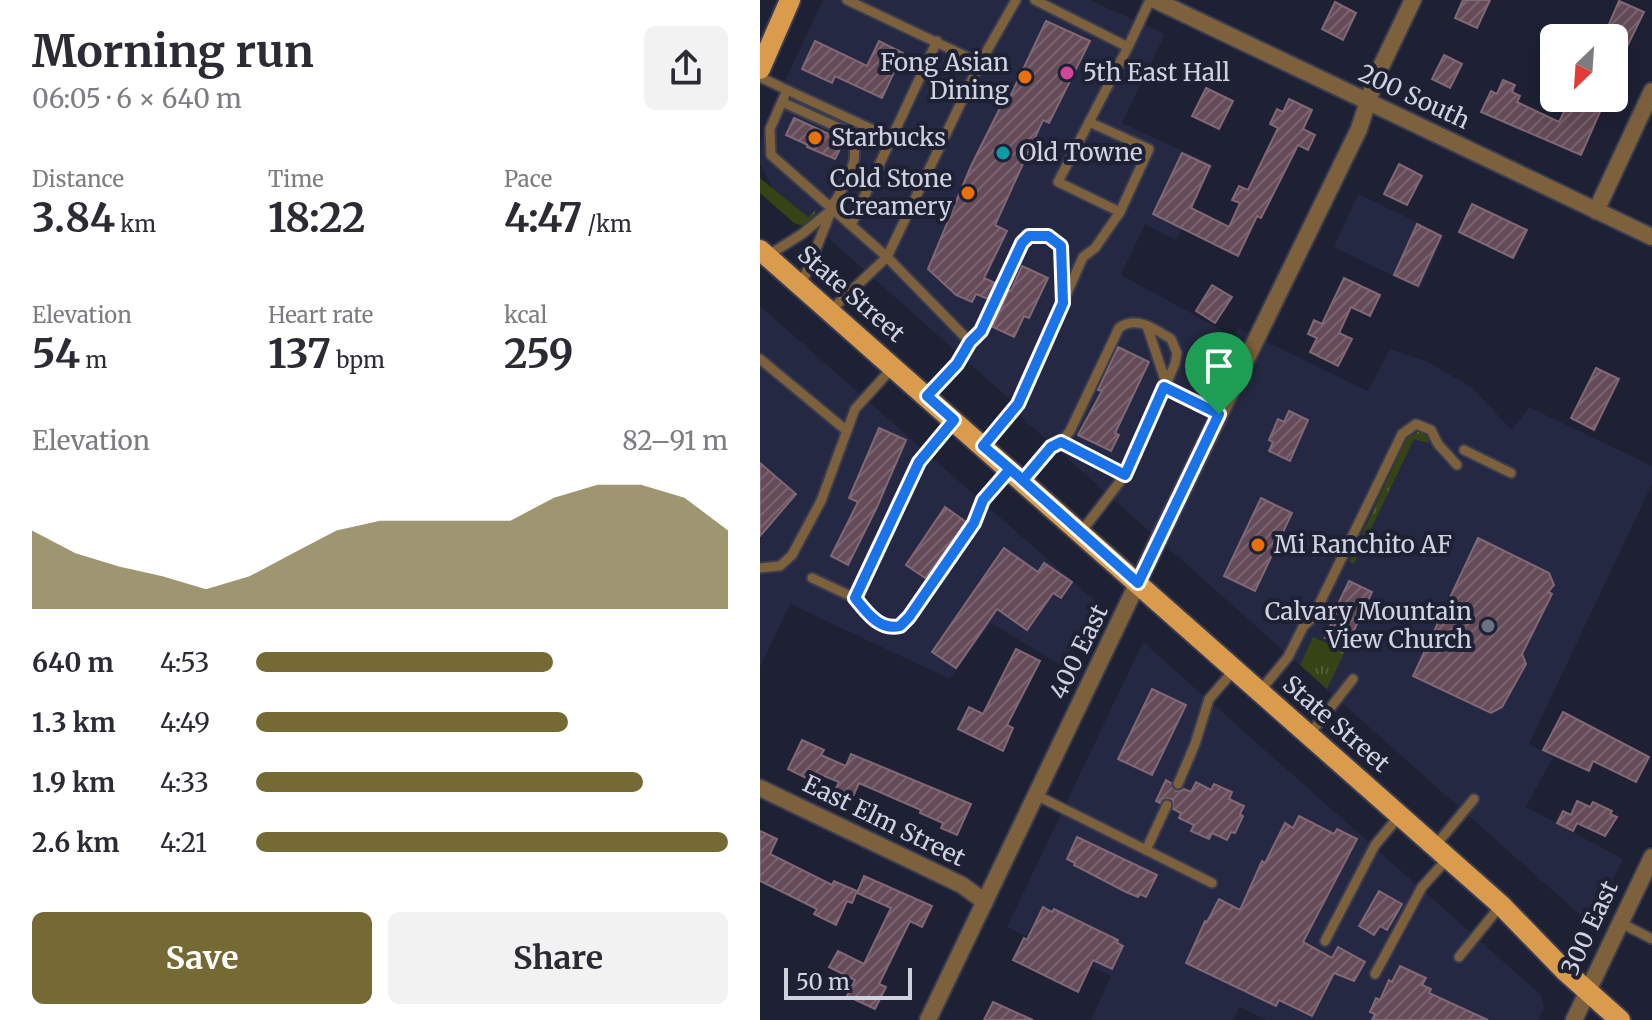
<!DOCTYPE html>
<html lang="en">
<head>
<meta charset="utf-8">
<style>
	body { margin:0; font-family:Merriweather,serif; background:#f2f2f3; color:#2b2b33; height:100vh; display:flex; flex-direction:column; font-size:30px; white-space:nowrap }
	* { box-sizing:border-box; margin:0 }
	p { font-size:26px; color:#7c7c81 }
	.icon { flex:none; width:44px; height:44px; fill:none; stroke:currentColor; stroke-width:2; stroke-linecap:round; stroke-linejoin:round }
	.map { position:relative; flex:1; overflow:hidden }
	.details { display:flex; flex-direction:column; background:#fff; width:760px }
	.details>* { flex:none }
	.needle { width:52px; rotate:205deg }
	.fabs { position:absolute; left:780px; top:24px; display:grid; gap:16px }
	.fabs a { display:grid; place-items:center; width:88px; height:88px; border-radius:12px; background:#fff; box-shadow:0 8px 32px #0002; font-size:40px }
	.scale { position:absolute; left:24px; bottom:20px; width:128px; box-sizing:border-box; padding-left:8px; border:4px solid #d0d2e0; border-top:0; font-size:22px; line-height:28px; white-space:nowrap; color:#d0d2e0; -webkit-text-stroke:6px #1e2034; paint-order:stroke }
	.pin { position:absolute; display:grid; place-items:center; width:68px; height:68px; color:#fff; margin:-82px -34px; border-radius:50% 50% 50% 0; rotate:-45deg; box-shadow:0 0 8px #0007 }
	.pin .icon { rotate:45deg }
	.round { display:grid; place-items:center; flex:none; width:84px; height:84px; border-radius:12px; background:#f2f2f3 }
	.summary { display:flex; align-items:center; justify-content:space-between; height:136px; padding:0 32px }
	h1 { font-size:44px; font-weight:700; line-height:60px }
	.figures { display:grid; grid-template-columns:repeat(3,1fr); gap:12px; height:136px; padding:8px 32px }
	.figures div { display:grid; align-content:center }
	.figures b { font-size:40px; font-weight:700 }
	.figures small { font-size:22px; font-weight:400 }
	.figures p { font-size:22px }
	.chart { height:224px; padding:16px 32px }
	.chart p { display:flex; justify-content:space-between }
	.chart svg { width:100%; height:144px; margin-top:8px; fill:#756a34; opacity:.7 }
	.action { display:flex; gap:16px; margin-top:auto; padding:16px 32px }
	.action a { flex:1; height:92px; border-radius:12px; background:#756a34; color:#fff; font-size:32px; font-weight:700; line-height:92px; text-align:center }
	.action a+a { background:#f2f2f3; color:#2b2b33 }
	ul { padding:0 32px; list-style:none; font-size:26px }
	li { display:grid; grid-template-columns:128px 96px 1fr; align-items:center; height:60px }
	li i { height:20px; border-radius:10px; background:#756a34 }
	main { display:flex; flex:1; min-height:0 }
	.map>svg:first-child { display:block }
</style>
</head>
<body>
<main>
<section class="details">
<div class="summary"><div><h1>Morning run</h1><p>06:05 · 6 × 640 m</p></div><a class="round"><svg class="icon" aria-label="share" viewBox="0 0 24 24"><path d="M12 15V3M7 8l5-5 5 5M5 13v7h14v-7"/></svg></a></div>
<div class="figures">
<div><p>Distance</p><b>3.84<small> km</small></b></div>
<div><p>Time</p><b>18:22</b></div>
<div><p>Pace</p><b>4:47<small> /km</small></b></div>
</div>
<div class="figures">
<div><p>Elevation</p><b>54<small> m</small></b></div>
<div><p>Heart rate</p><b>137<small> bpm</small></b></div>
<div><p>kcal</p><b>259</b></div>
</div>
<div class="chart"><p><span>Elevation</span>82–91 m</p>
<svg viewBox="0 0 160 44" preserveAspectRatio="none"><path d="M0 44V20L10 27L20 31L30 34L40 38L50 34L60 27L70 20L80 17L90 17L100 17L110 17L120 10L130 6L140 6L150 10L160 20V44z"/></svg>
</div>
<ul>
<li><b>640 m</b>4:53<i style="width:63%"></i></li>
<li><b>1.3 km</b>4:49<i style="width:66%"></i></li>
<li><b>1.9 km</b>4:33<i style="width:82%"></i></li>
<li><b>2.6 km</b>4:21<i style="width:100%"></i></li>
</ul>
<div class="action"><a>Save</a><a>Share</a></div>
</section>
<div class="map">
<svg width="892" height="1020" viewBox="0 0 892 1020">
	<defs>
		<pattern id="grass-tufts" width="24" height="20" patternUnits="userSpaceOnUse" patternTransform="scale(2)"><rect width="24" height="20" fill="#354315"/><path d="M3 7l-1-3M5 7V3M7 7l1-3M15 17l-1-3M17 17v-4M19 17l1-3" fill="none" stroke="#515d37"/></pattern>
		<pattern id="building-hatch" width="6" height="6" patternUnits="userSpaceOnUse" patternTransform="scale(2)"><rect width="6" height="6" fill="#644b57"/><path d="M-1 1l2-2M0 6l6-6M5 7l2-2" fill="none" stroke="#79646f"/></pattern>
	</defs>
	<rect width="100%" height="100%" fill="#1e2034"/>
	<g fill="#252842">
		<path d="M63,0H330L405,34L362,123L453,165L416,240L385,224L361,275L473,336L478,328L608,391L630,349L668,362L711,387L752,430L769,407L892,466V484L769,744L793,757L766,807L863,859L834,917L827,921L261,417L263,411L40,213L15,194L0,163L1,141L14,104Z"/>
		<path d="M598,194L684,235L660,289L574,247Z"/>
		<path d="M0,306L335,601L304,667L231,623L190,679L30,604L0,667Z"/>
		<path d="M383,642L781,995L784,1008L779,1020H506L480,1007L472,1020H331L351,976L247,927Z"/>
	</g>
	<g fill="url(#grass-tufts)">
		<path d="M0,178L48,217L57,209L52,219L43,226L34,223L0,193Z"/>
		<path d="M659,431L667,436L669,443L654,439L594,564L589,562L647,438Z"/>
		<path d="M553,637L585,651L567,689L540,665Z"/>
	</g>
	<g fill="url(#building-hatch)" stroke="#826874" stroke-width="2">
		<path d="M703,0H730L717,28L695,18Z"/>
		<path d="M859,1L884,12L854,73V38H843Z"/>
		<path d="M575,2L596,13L583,40L562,29Z"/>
		<path d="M286,21L330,41L289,123L283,120L235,225L247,231L224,278L235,283L228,299L216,294L212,302L196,295L168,269L211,166L244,100L248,101Z"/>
		<path d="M55,41L107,66L119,41L143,53L122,98L75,76L72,83L42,69Z"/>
		<path d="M684,55L702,64L690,88L672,79Z"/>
		<path d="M743,80L755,85L752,92L760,96L757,102L799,122L811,98H846L821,155L721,112L731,91L737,94Z"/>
		<path d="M446,88L473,101L459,129L432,116Z"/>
		<path d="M529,99L552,110L543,129L555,135L548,150L538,145L501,218L497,216L478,256L393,214L422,153L450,166L431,208L469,227L480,203L472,200L479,186L488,190L518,128L510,124L517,109L523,112Z"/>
		<path d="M34,118L84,141L75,159L47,147L48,145L26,135Z"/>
		<path d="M639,164L662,176L647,205L624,194Z"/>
		<path d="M712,204L767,230L753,258L699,232Z"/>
		<path d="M657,224L681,236L658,286L634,275Z"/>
		<path d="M262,266L288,278L269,318L264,316L254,337L233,327L249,290L251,291Z"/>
		<path d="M584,278L620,295L610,316L591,307L579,333L592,339L578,366L550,352L557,338L548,334L554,320L562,324Z"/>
		<path d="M452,285L472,297L455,323L436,311Z"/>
		<path d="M358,347L389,362L355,433L359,435L351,451L318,435L342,391L338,390Z"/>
		<path d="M836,368L859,379L834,430L811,418Z"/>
		<path d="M529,411L548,420L530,461L509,451L513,442L509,440L518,419L524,422Z"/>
		<path d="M119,428L146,440L117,507L88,565L71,556L98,502L89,498Z"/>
		<path d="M0,463L36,494L0,536Z"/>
		<path d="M501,498L532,513L495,591L464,576Z"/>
		<path d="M185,507L206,522L165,578L146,565Z"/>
		<path d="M718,538L789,573L794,585L788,592L792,594L762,654L766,664L742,707L731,713L653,676Z"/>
		<path d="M244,548L278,572L284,563L312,582L301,598L293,593L267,630L237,609L196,668L172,652Z"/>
		<path d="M589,581L612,592L586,647L565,638L572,622L570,621Z"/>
		<path d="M256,649L280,661L247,725L253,728L243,751L198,729L209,707L223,714Z"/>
		<path d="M392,689L426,705L392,775L358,759Z"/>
		<path d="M803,712L889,757L876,782L833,761L829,771L783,750Z"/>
		<path d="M42,740L64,750L61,755L86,766L91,754L211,804L197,835L181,828L183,823L160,813L161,810L99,783L90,803L73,795L79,782L50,770L46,778L28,769Z"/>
		<path d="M406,780L411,783L416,791L424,789L431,792L436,782L451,790L454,784L472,792L469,799L484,806L480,814L483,816L475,833L471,832L467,840L452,833L449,839L431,831L434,825L419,818L421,813L413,809V800L407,798L400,803L396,801Z"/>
		<path d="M817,801L830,807L833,802L852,811L850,814L857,817L845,836L817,823L813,831L797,823L803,811L811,815Z"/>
		<path d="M539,816L574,834L577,829L597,839L543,942L572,958L578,947L605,962L594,981L574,973L552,1016L519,1000L516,1006L426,963L445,921L447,922L459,899L480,910L502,861L505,863L525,823L533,828Z"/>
		<path d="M0,831L17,839L10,854L72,885L74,881L97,891L92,903L87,901L76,925L54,914L57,909L0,881Z"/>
		<path d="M317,837L397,875L386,897L380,894L378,897L366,892L314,865L315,863L307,859Z"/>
		<path d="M104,876L172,906L162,927L150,921L119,984L126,987L115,1009L87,996L95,980L69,967L78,951L104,964L131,908L97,893Z"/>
		<path d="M619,891L642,904L627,930L620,926L614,935L599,926Z"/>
		<path d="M283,907L292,912L294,909L358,940L357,943L363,946L352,969L333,960L318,992L253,960L264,938L267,940Z"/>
		<path d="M640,966L666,978L662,985L671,989L669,993L728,1020H612L615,1014L610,1012L616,998L620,1000L629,980L632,982Z"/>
		<path d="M233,1002L273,1020H224Z"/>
	</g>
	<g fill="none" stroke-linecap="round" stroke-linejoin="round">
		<g stroke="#3a3c50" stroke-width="13">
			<g id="service">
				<path d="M87,0L220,63"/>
				<path d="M275,0L368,47L390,0"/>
				<path d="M0,77L27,90L10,129L11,155L127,257L210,342"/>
				<path d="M27,90L131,138"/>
				<path d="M22,102L86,131C101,151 94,165 84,185C80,193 77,201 70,207"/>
				<path d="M329,122L389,149L360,212"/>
				<path d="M91,225L177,41"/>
				<path d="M7,256L42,234L70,211"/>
				<path d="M41,286L72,209"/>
				<path d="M69,312L127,257L220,63L256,0"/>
				<path d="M387,326L406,383"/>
				<path d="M0,359L87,431"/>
				<path d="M404,387L459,414"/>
				<path d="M167,396L197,364L210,342L221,331L262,243L269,236H288L301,246L303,299"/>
				<path d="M301,442L365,475"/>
				<path d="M223,446L258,404L323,257L335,248L360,212L298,182L368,47"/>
				<path d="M704,450L751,473"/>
				<path d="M263,480L291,447L301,442L310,431L359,328C376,315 395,329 411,339L417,353L415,364L365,475L321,532"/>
				<path d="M0,568L20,566L32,555L61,501L95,409L134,366"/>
				<path d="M52,578L95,598L159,462L194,420"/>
				<path d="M95,598C107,613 120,631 140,626L214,523L223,500L249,469"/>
				<path d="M500,691L528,657L543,627L553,617L642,434L656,424L671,430L678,444L697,465"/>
				<path d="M549,735L593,679"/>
				<path d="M418,784L435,744L449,699L475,669"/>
				<path d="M276,795L452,883"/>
				<path d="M675,846L714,799"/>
				<path d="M386,850L407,805"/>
				<path d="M859,922L892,939"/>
				<path d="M565,941L615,845L640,815"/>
				<path d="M699,957L741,905"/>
				<path d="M615,974L662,887L688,858"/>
			</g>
		</g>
		<g stroke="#3a3c50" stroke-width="20">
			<g id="minor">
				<path d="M836,211L892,91"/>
				<path d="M0,788L202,885L225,902"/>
				<path d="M168,1020L404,528L599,129L616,77L653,0"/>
				<path d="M814,1020L892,857"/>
			</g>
		</g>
		<g stroke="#3a3c50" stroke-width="20">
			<path id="tertiary" d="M395,0L892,237"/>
		</g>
		<g stroke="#3a3c50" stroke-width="24">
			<g id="primary">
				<path d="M0,69L30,0"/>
				<path d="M0,250L741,905L805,971L860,1020"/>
			</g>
		</g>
		<use href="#service" stroke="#7d603c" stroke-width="9"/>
		<use href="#minor" stroke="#7d603c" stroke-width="16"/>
		<use href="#tertiary" stroke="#7d603c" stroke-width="16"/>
		<use href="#primary" stroke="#da9c4c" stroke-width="20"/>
	</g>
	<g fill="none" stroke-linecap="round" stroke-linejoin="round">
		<g stroke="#fff" stroke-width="16">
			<path id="route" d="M459,414L404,387L365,475L301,442L291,447L263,480L223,446L258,404L303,303L301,246L288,236H269L262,243L221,331L210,342L197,364L167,396L194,420L159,462L95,598C107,613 120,631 140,626L149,617L214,523L223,500L250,469L378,583L459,414"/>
		</g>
		<use href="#route" stroke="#1a73e8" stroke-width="10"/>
	</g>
	<circle fill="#d1479c" stroke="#1e2034" stroke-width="3" cx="307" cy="73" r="8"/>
	<g fill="#e8710a" stroke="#1e2034" stroke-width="3">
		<circle cx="265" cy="77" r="8"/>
		<circle cx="55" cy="138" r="8"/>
		<circle cx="208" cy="193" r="8"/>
		<circle cx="498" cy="545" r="8"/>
	</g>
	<circle fill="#0f9aa8" stroke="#1e2034" stroke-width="3" cx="243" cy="153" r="8"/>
	<circle fill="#6b7280" stroke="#1e2034" stroke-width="3" cx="728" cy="626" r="8"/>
	<g text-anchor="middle" stroke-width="8" stroke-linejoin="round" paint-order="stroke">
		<g font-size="24" fill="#d0d2e0" stroke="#1e2034" text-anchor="start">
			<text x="249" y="71" text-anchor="end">Fong Asian<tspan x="249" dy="28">Dining</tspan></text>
			<text x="323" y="81">5th East Hall</text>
			<text x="71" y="146">Starbucks</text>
			<text x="259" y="161">Old Towne</text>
			<text x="192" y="187" text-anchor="end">Cold Stone<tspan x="192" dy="28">Creamery</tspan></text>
			<text x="514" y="553">Mi Ranchito AF</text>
			<text x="712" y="620" text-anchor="end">Calvary Mountain<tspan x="712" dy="28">View Church</tspan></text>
		</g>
		<g font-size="24" fill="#d0d2e0" stroke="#1e2034">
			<text transform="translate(654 97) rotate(25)" y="8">200 South</text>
			<text transform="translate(91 294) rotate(41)" y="8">State Street</text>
			<text transform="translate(319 652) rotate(-64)" y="8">400 East</text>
			<text transform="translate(576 724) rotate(41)" y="8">State Street</text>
			<text transform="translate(124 821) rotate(26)" y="8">East Elm Street</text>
			<text transform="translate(830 928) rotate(-65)" y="8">300 East</text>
		</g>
	</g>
</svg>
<div class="fabs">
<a><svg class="needle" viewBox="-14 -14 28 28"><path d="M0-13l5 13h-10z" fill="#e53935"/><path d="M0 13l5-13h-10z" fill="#7c7c81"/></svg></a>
</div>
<div class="scale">50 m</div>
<div class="pin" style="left:459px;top:414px;background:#1e9e55"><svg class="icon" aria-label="arrive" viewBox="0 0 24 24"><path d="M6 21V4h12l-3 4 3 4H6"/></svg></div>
</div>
</main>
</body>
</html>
